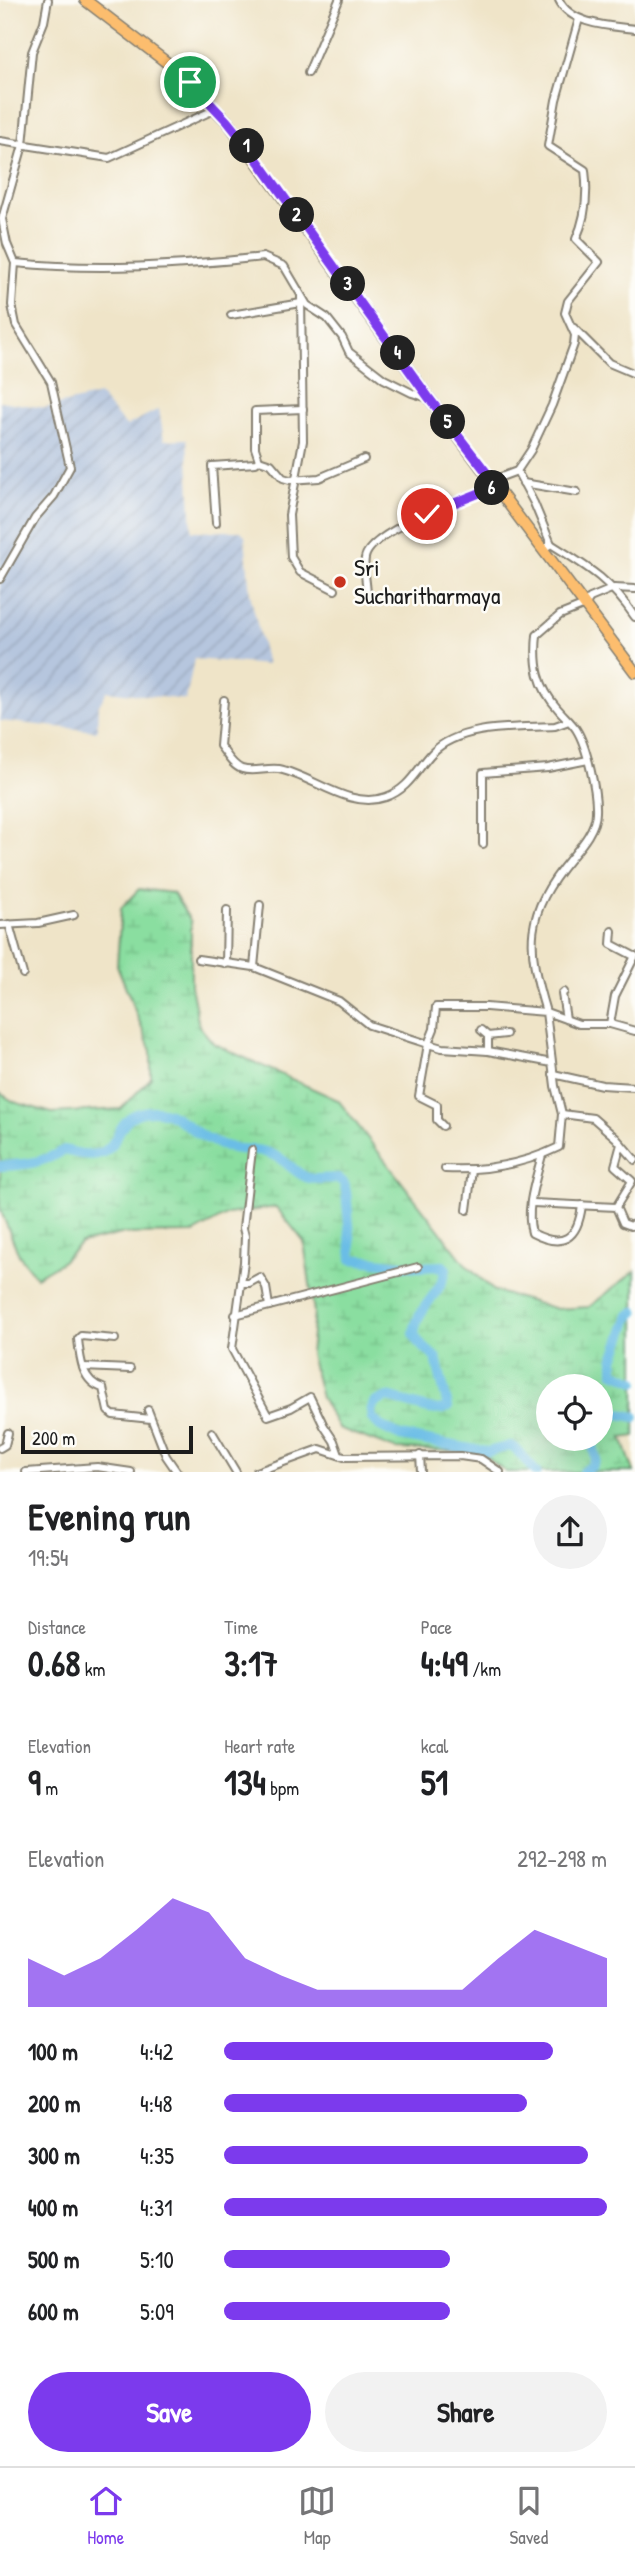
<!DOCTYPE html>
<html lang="en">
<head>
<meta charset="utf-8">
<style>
	body { margin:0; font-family:"Patrick Hand",sans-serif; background:#f2f2f2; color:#202124; height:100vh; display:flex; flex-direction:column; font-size:26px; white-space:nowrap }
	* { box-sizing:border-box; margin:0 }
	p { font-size:23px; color:#757577 }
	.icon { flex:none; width:38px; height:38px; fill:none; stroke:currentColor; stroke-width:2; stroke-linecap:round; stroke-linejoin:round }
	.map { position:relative; height:1472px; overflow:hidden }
	.side { display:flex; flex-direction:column; background:#fff; flex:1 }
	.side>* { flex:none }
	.tools { position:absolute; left:536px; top:1374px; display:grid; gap:14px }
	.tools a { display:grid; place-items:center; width:77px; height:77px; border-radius:50%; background:#fff; box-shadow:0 7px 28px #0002; font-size:35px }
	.scale { position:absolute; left:21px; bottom:18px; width:172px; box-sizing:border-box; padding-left:7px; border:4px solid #1c1c1c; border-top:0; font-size:19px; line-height:24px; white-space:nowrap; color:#1c1c1c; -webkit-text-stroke:5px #fdfcf7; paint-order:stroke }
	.pin { position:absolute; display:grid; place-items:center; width:60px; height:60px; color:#fff; margin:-30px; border:4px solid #fff; border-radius:50%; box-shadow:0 2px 7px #0007 }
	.km { position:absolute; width:35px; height:35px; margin:-18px; border-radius:50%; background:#222; color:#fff; font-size:19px; line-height:35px; text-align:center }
	.round { display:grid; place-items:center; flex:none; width:74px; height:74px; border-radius:37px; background:#f2f2f2 }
	.headline { display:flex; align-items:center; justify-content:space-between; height:119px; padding:0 28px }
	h1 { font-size:38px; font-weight:700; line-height:52px }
	.stats { display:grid; grid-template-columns:repeat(3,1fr); gap:10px; height:119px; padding:7px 28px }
	.stats div { display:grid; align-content:center }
	.stats b { font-size:35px; font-weight:700 }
	.stats small { font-size:19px; font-weight:400 }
	.stats p { font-size:19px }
	.chart { height:196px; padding:14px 28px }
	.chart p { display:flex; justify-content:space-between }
	.chart svg { width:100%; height:126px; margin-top:7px; fill:#7c3aed; opacity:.7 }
	.action { display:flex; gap:14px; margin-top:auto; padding:14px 28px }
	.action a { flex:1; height:80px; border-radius:42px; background:#7c3aed; color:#fff; font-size:28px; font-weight:700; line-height:80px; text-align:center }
	.action a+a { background:#f2f2f2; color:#202124 }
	ul { padding:0 28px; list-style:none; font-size:23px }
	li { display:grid; grid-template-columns:112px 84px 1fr; align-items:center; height:52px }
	li i { height:18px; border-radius:9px; background:#7c3aed }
	.tabs { display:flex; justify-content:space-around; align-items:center; height:98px; border-top:2px solid #e0e0e0; background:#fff; font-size:19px; color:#757577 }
	.tabs a { display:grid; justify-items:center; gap:4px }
	.tabs .active { color:#7c3aed }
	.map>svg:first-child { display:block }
</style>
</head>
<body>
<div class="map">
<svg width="635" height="1472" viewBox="0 0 635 1472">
	<defs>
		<pattern id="industrial-furrows" width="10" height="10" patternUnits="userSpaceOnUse" patternTransform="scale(1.75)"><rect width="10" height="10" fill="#b6c6de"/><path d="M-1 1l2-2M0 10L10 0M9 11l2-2" fill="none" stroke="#9caabe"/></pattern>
		<pattern id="wetland-marsh" width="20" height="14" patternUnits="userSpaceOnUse" patternTransform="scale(1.75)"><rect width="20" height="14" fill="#8adea0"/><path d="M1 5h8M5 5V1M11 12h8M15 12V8" fill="none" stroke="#76be89"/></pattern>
	</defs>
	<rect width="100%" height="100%" fill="#fdfcf7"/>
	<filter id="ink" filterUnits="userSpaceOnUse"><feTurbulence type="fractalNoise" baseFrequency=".0143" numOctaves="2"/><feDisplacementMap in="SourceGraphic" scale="14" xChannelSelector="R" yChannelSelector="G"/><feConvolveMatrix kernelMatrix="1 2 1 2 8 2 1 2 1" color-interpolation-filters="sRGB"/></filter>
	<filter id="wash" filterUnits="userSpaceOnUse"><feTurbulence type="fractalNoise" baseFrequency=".00686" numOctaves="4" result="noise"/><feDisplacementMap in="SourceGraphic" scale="28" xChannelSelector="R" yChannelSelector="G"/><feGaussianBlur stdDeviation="1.57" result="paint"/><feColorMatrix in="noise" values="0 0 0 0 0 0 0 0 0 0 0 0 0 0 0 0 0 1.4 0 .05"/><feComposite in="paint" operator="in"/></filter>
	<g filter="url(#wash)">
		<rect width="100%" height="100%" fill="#efe4c8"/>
		<path fill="url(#industrial-furrows)" d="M99,395L126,426L159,409L164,440L187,439L192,531H241L245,536L250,594L267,665L194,659L186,700L107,691L98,707L97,731L0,721V401L45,408Z"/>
		<path fill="url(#wetland-marsh)" stroke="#537d5e" stroke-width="2" fill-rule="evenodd" d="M139,889L173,893L191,922V986L199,1026L214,1044L338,1100L467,1266L494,1291L557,1309L589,1307L635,1271V1436L622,1438L634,1472H506L486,1457L452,1451L395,1449L338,1428L321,1398L310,1354L314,1312L304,1242L276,1207L228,1214L194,1233L121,1234L81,1243L60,1263L36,1277L19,1255L0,1209V1093L14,1102L52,1113L121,1109L151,1078V1051L117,965L121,908ZM548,1386H600V1438H548Z"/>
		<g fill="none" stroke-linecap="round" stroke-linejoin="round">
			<g stroke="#6abde6" stroke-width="10">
				<path d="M0,1166C24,1165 43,1163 64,1150C76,1153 89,1157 101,1153C124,1144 113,1109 157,1111C176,1112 192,1132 208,1139C218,1144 229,1148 239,1149C247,1150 257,1149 265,1152C283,1156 292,1171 306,1177C315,1181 328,1178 338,1178L344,1183L346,1191L352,1259L418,1267L443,1266L446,1269C442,1295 417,1305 414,1334L419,1343L436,1358L448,1407C436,1416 403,1400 387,1397L374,1403L371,1411L372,1418L380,1426L400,1436L487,1452L510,1446L515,1448L536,1472"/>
				<path d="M635,1312L630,1315L614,1359V1372L635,1381"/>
				<path d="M600,1420L619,1414L635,1417"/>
				<path d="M583,1472L592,1466L596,1459L591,1438"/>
			</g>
		</g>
	</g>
	<g filter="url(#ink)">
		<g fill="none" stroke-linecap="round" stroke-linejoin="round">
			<g stroke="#868072" stroke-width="10">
				<g id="minor">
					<path d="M559,0C571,25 610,26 635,29"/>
					<path d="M308,73L339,0"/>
					<path d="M0,141L109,158L216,109"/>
					<path d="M15,263C98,271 180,266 263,257L284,266L307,305L327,318L342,337L349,352L384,379L412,393L428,398"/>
					<path d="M301,297L303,441L289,515L291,557L300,572L335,590"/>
					<path d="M231,315L301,303"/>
					<path d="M574,328L609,363L635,374"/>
					<path d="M259,460L271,464L283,478L290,480L319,478L364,459"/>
					<path d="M517,471L534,503L551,544L548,546"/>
					<path d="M493,480L517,471L531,450L552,405L574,344L575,335L565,313L568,301L599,262L576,239C586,217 588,194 585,170L548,146L556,100L579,19"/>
					<path d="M523,483L577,492"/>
					<path d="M216,523L212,466L256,463L259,460L255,448V411L303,409"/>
					<path d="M551,544C589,568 609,579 635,617"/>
					<path d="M0,579L35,518L54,496L70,467L51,382L16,325L12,305L15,263L7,244L2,219L23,145L32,52L44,22L48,0"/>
					<path d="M635,589L614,588L590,598L585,605L560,615L537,635C534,665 538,687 558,709C564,716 571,722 576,729C587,746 597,792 596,812C596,829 581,846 571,858C524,914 526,945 546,1012L579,1024H610L635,1031"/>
					<path d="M367,596C367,584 363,569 365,558C369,531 472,495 497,486"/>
					<path d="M224,700L220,746C226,753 232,766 242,769C253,773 267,767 279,769C313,776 349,810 386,797C409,789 417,769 432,753C460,724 517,728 555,726L569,721"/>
					<path d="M483,844V773L548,768L588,760"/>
					<path d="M9,924L23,974"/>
					<path d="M0,925L38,923L74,915"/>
					<path d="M612,931L611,944L634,956"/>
					<path d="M198,959L254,967L339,1001L369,1025L428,1044L434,1029L436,1007H486L546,1012L555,1086L562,1114L559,1147C524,1164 484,1171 445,1169"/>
					<path d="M226,964L227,910"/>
					<path d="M254,967L260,905"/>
					<path d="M564,992L562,994L566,1019"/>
					<path d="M610,1024L615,996L635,956"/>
					<path d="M481,1030L488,1036V1051"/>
					<path d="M488,1036L506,1034"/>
					<path d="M553,1074L602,1085L634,1087"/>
					<path d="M562,1114L593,1118L616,1138L635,1160"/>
					<path d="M443,1126L437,1120V1105L419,1096L428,1044L442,1048L488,1051L552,1063"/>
					<path d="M252,1150L243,1228L245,1236L244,1262L232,1349L268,1416L291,1408L310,1397L324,1426L334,1441L339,1455"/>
					<path d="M542,1155C536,1179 525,1209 532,1233C563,1249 578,1239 582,1205"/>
					<path d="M533,1203L616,1207"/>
					<path d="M616,1207L632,1181L615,1166L621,1144"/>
					<path d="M616,1207L623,1223L631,1226L635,1223"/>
					<path d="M467,1210L472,1170"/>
					<path d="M241,1283H249L260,1277L266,1287L269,1306"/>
					<path d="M235,1315L418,1267"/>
					<path d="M115,1339L81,1336L78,1339C80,1359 82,1382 103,1388L108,1411L113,1415L151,1419"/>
					<path d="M83,1367L130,1369"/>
					<path d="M148,1410L166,1456L177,1472"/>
					<path d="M212,1432L236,1472"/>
					<path d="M0,1448L5,1445L8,1433"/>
					<path d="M420,1455L421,1472"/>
					<path d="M26,1472L97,1467L131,1472"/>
					<path d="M256,1472L320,1449L344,1457L460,1456L481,1459L500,1472"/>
				</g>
			</g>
			<g stroke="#868072" stroke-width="13">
				<path id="primary" d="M85,0L170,65L227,121L429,398L635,672"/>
			</g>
			<use href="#minor" stroke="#fff" stroke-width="6"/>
			<use href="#primary" stroke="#fcbd6e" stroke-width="10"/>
		</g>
	</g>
	<g fill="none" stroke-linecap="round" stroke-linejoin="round" filter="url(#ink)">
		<g stroke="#fff" stroke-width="14">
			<path id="route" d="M190,82L227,121L248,147L429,398L497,486L427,514"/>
		</g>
		<use href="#route" stroke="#7c3aed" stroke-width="9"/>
	</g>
	<circle fill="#c8321e" stroke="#fdfcf7" stroke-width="2.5" cx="340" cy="582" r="7"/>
	<g text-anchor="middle" stroke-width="5" stroke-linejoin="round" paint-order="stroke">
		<g font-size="24" fill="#1c1c1c" stroke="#fdfcf7" text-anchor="start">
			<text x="354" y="576">Sri<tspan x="354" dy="28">Sucharitharmaya</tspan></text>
		</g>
	</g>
</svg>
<div class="tools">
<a><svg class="icon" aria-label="locate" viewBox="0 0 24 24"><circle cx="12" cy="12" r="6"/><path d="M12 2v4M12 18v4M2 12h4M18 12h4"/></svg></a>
</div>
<div class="scale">200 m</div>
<div class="pin" style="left:190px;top:82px;background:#1e9e55"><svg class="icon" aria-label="arrive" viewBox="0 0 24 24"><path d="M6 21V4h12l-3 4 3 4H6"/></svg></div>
<div class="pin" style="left:427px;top:514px;background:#d93025"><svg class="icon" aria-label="check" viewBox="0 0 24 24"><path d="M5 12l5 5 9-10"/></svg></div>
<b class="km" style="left:247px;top:146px">1</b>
<b class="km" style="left:297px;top:215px">2</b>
<b class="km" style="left:348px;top:284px">3</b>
<b class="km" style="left:398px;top:353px">4</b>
<b class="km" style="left:448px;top:422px">5</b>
<b class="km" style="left:492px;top:488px">6</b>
</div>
<section class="side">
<div class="headline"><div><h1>Evening run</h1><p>19:54</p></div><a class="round"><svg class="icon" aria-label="share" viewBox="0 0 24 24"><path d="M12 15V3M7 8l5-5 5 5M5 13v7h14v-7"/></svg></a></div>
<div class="stats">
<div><p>Distance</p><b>0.68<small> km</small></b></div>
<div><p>Time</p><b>3:17</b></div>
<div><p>Pace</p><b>4:49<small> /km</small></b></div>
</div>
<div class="stats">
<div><p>Elevation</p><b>9<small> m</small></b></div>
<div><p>Heart rate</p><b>134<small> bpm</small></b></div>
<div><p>kcal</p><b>51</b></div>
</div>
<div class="chart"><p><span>Elevation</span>292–298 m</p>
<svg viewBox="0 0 160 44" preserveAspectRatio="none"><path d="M0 44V27L10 33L20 27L30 17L40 6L50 11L60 27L70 33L80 38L90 38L100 38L110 38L120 38L130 27L140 17L150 22L160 27V44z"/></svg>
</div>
<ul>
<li><b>100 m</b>4:42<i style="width:86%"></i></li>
<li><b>200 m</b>4:48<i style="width:79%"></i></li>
<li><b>300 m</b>4:35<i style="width:95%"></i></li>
<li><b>400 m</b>4:31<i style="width:100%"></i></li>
<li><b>500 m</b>5:10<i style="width:59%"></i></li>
<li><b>600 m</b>5:09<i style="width:59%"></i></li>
</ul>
<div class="action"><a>Save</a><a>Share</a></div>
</section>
<nav class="tabs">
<a class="active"><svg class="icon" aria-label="home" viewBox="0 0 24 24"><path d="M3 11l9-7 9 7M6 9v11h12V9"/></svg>Home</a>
<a><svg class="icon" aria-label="map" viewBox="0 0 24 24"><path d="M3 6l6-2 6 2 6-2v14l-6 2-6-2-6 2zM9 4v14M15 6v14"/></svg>Map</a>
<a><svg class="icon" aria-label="saved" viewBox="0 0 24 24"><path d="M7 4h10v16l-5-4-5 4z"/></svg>Saved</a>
</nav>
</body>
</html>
